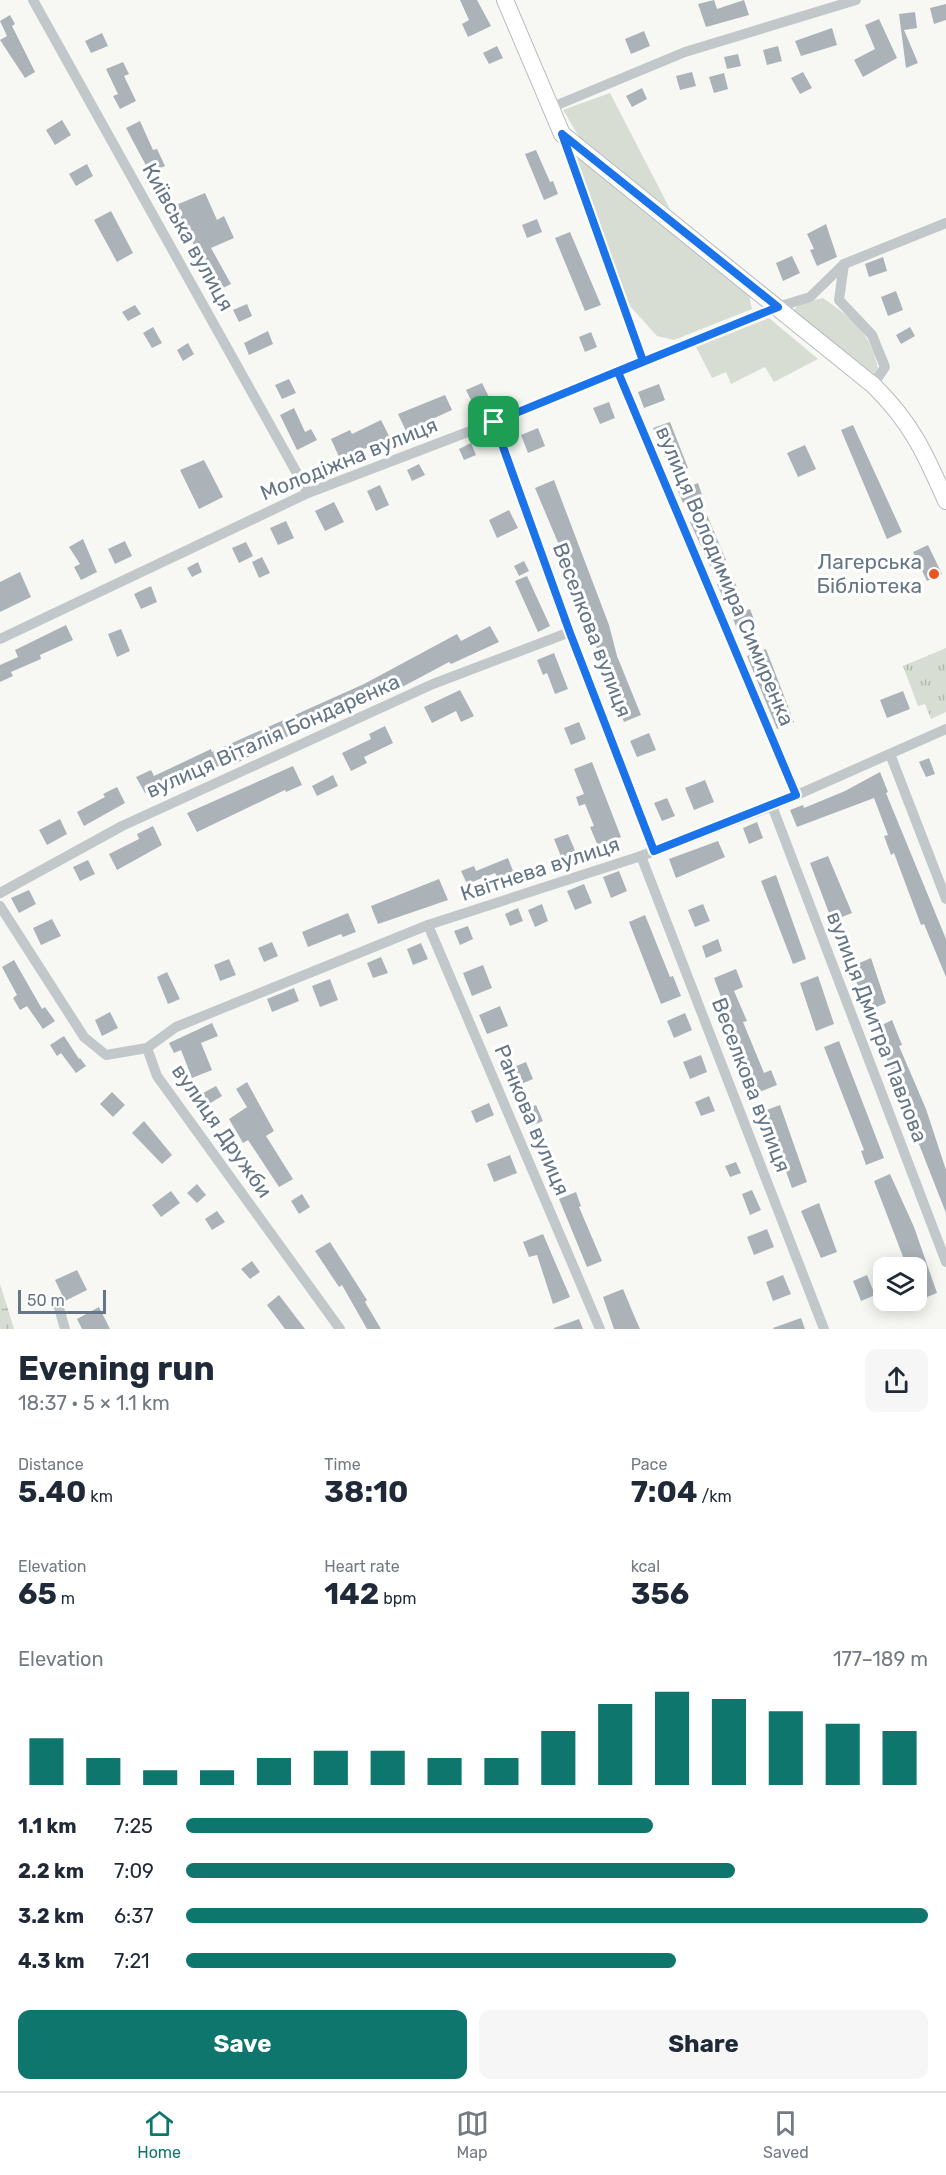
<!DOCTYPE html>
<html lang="en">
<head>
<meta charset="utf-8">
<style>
	body { margin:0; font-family:Rubik,sans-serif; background:#f6f6f7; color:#1f2937; height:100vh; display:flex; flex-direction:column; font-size:22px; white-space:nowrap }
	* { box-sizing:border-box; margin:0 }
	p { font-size:20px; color:#747a83 }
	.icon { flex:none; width:33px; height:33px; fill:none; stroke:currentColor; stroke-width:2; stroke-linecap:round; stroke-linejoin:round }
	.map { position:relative; height:1329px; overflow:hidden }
	.panel { display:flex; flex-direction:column; background:#fff; flex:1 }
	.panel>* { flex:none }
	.buttons { position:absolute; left:873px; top:1257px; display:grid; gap:12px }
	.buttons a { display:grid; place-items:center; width:54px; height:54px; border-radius:12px; background:#fff; box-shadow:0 3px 15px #0003; font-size:30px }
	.scale { position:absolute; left:18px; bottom:15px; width:88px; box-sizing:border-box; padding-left:6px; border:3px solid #657786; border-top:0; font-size:16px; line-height:21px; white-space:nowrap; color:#657786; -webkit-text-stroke:4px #fff; paint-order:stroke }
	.pin { position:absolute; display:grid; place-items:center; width:51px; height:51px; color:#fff; margin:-26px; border-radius:12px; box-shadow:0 3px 9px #0006 }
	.round { display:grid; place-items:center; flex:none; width:63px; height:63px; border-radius:12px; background:#f6f6f7 }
	.overview { display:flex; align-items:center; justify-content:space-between; height:102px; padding:0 18px }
	h1 { font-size:33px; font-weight:700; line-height:45px }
	.stats { display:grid; grid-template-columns:repeat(3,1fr); gap:9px; height:102px; padding:6px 18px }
	.stats div { display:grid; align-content:center }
	.stats b { font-size:30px; font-weight:700 }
	.stats small { font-size:16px; font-weight:400 }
	.stats p { font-size:16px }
	.chart { height:168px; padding:12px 18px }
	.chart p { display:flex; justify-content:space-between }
	.chart svg { width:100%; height:108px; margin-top:6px; stroke:#0f766e; stroke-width:6 }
	.primary-button { display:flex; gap:12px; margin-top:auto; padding:12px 18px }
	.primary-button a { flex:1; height:69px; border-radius:12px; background:#0f766e; color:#fff; font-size:24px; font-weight:700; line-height:69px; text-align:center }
	.primary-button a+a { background:#f6f6f7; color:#1f2937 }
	ul { padding:0 18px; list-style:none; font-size:20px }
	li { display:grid; grid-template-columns:96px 72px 1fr; align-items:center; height:45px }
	li i { height:15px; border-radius:8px; background:#0f766e }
	.tabs { display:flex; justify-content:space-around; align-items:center; height:84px; border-top:2px solid #e0e1e3; background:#fff; font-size:16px; color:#747a83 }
	.tabs a { display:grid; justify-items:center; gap:3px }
	.tabs .active { color:#0f766e }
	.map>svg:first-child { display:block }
</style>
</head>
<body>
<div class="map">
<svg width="946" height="1329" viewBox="0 0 946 1329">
	<defs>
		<pattern id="wetland-marsh" width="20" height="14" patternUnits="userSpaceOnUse" patternTransform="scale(1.5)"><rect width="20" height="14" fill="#d7ddd3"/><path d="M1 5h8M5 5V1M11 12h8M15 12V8" fill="none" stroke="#b2b8b1"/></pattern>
		<pattern id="park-tufts" width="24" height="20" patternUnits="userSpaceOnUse" patternTransform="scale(1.5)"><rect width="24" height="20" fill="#d7ddd3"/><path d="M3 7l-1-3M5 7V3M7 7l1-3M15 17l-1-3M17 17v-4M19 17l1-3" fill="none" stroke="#b2b8b1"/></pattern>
	</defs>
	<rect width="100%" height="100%" fill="#f7f8f4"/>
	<g fill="#d7ddd3">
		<path d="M610,93L670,209L581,140L563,110Z"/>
		<path d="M581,158L749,295L752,309L674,340L657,336L630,306L574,160Z"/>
		<path d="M823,298C852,319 870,331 878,368L874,377L793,311L800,303Z"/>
		<path d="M769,318L818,359L774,382L765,367L731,384L726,372L712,378L696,347Z"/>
	</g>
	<path fill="url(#wetland-marsh)" d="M0,1284L14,1329H0Z"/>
	<path fill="url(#park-tufts)" d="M946,648V712L931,719L925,704L918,706L903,666Z"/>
	<g fill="#abb3b9">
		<path d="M460,0H477L491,26L468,37L462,24L469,20Z"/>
		<path d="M714,0L717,9L744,0L749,15L706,27L698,4Z"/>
		<path d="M946,4V20L934,24L930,8Z"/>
		<path d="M915,12L917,28L904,30L918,63L906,68L899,14Z"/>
		<path d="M10,15L15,24L12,26L35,72L25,78L0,40L7,36L0,21Z"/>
		<path d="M879,19L897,58L863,77L854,60L875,49L865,25Z"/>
		<path d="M832,28L837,45L801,56L795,41Z"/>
		<path d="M644,31L650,46L631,54L625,39Z"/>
		<path d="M102,33L108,46L91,53L85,41Z"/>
		<path d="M497,46L503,58L489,64L483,53Z"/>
		<path d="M778,46L782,61L767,65L763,50Z"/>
		<path d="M738,54L741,66L727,69L724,57Z"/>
		<path d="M123,62L129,74L124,76L136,101L120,109L113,96L118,94L106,69Z"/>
		<path d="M692,72L696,86L680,90L676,76Z"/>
		<path d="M803,72L812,88L800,94L791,78Z"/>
		<path d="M724,73L728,89L714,93L709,77Z"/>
		<path d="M642,88L647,99L632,107L626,96Z"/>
		<path d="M62,120L71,135L55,145L46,130Z"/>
		<path d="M140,121L153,150L157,149L165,166L150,173L126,128Z"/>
		<path d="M536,150L550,182L553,181L558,194L544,200L525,154Z"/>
		<path d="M87,164L93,176L76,186L69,174Z"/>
		<path d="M205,193L217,220L224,216L234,238L211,248L231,284L217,291L192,241L188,242L171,207Z"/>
		<path d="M111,211L133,253L117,262L94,220Z"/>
		<path d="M537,219L542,232L527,238L522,225Z"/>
		<path d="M826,224L837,257L817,266L810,250L814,249L807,234Z"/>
		<path d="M570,232L601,305L585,311L555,238Z"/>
		<path d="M792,256L800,273L783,281L776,263Z"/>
		<path d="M883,257L887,271L869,277L865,264Z"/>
		<path d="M896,291L903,310L888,316L881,297Z"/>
		<path d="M247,304L252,316L239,322L233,310Z"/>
		<path d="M135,305L141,314L128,321L122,312Z"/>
		<path d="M153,327L162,343L152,348L143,333Z"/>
		<path d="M910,327L915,336L901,344L896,335Z"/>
		<path d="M268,331L273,344L249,355L244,343Z"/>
		<path d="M591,332L597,347L585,352L579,337Z"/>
		<path d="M188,343L194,354L183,361L177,350Z"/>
		<path d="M289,379L296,393L282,399L275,385Z"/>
		<path d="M482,383L490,399L474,406L466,390Z"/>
		<path d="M659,384L665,400L644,408L638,392Z"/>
		<path d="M445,395L452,410L406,431L398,414Z"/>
		<path d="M609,402L615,418L600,424L593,408Z"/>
		<path d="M294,408L305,432L311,429L317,440L297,450L280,415Z"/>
		<path d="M381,420L390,438L340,459L331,439L350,430L352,434Z"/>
		<path d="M670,422L688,468L672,474L653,428Z"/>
		<path d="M853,425L902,532L887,539L841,430Z"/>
		<path d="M538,428L545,446L528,453L521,435Z"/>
		<path d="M471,443L476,455L464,460L459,449Z"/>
		<path d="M805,445L816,469L798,477L787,453Z"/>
		<path d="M204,460L223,497L199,509L180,470Z"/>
		<path d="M419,464L425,475L412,481L407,470Z"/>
		<path d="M554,480L609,625L617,656L641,715L624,722L604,677L609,675L582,616L586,614L575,583L535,488Z"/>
		<path d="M698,483L702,495L683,503L678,491Z"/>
		<path d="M380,485L389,505L376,511L367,491Z"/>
		<path d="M334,502L344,522L325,531L315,511Z"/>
		<path d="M509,510L518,528L497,538L489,520Z"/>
		<path d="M707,515L726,560L710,566L690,522Z"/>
		<path d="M286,521L294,538L278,545L270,528Z"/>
		<path d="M83,539L97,572L81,580L74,567L80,564L69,547Z"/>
		<path d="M125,541L132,556L115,564L108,549Z"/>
		<path d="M246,542L253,556L239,563L232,548Z"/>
		<path d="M928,545L942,574L927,581L913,552Z"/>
		<path d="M262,557L270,573L259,578L252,562Z"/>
		<path d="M524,561L529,571L519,576L514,566Z"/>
		<path d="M198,562L202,572L192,577L187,568Z"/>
		<path d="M20,572L31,597L0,612V582Z"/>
		<path d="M527,576L550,626L538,632L515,581Z"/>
		<path d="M733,578L739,592L723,598L717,584Z"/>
		<path d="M151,586L157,602L141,609L134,594Z"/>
		<path d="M750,609L755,622L737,629L732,616Z"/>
		<path d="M66,625L73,640L40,655L41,659L11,672L13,676L0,682V665L18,657L15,650Z"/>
		<path d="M490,626L499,642L451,664L449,662L389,694L387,690L324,720L323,718L235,764L232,759L176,788L172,780L145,793L136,777L151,770L154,776L211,749L212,752L364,684L457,634L461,641Z"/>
		<path d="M121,629L130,651L117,657L108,634Z"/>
		<path d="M766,649L794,722L777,729L747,656Z"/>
		<path d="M554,653L568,689L555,694L547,673L543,675L537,660Z"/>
		<path d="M460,690L474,716L461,722L456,711L432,723L424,707Z"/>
		<path d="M903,691L910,709L887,718L880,700Z"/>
		<path d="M579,722L586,739L571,745L564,728Z"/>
		<path d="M385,726L393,743L364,757L367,763L351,771L342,753L371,739L369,734Z"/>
		<path d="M649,733L656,750L637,757L630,741Z"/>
		<path d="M929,758L935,774L926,777L919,762Z"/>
		<path d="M592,762L621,837L598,846L590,827L594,826L585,804L579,806L576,797L584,794L574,769Z"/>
		<path d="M293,766L302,785L286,792L285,790L197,832L187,813Z"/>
		<path d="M880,772L888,792L886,793L946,939V977L924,924L921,925L894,853L891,855L884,836L888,835L874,798L797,827L790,810L803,805L804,808L845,791Z"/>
		<path d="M333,775L338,786L317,796L312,786Z"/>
		<path d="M705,780L714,802L694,810L685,788Z"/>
		<path d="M117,787L125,803L84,826L77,812L105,797L103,794Z"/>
		<path d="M667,798L675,816L662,821L654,803Z"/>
		<path d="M60,819L67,834L47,845L39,830Z"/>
		<path d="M757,822L763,838L749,844L743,828Z"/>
		<path d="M153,826L162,845L117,870L109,854L139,839L137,834Z"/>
		<path d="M568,834L576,853L562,859L554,839Z"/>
		<path d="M718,841L725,857L676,878L669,859Z"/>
		<path d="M828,856L852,913L832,921L810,863Z"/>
		<path d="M508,858L513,871L498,878L495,873L467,884L461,871L474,866L476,871Z"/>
		<path d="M88,860L95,874L80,881L73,867Z"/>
		<path d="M619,871L627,891L611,898L603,877Z"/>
		<path d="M776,875L806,959L793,964L761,881Z"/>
		<path d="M439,879L448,900L378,924L371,906Z"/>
		<path d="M584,884L592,903L575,910L567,891Z"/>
		<path d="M29,890L36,904L19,913L11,898Z"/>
		<path d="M542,904L548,921L535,927L528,910Z"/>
		<path d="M703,904L710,921L695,927L688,910Z"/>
		<path d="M518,908L523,921L510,926L505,914Z"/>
		<path d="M348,913L356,932L343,937L341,934L308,947L302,932Z"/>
		<path d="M645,915L670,977L673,976L681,996L661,1004L629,922Z"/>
		<path d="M52,919L61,936L41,945L33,928Z"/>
		<path d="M468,926L473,939L460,945L454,931Z"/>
		<path d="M718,939L722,951L706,958L702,946Z"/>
		<path d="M272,942L278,956L264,962L258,948Z"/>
		<path d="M421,943L428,959L413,965L407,949Z"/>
		<path d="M381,957L388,973L373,978L367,963Z"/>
		<path d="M871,958L886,1003L868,1011L850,967Z"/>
		<path d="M229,959L236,975L220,981L214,965Z"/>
		<path d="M14,960L42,1009L45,1007L55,1021L43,1029L27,1006L20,1010L13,998L17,995L2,967Z"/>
		<path d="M483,965L492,988L472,996L463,973Z"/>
		<path d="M736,969L743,987L734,991L747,1021L743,1022L764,1073L771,1070L777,1085L757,1093L714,978Z"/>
		<path d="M167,972L180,999L168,1004L157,977Z"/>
		<path d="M818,976L834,1024L816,1031L800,983Z"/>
		<path d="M330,979L338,1000L320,1007L312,986Z"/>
		<path d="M294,988L299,1001L272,1012L267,999Z"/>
		<path d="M500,1006L508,1026L487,1034L479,1015Z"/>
		<path d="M110,1012L118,1028L102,1036L95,1020Z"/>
		<path d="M685,1013L692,1030L674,1038L667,1021Z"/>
		<path d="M892,1020L902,1045L899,1046L926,1109L946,1170V1213L900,1096L902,1095L874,1029Z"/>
		<path d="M212,1023L218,1036L201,1043L212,1070L192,1078L181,1050L174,1053L169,1043Z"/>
		<path d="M64,1036L79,1059L80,1058L86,1066L76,1073L61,1053L57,1056L50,1045Z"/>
		<path d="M839,1041L884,1158L866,1165L861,1151L864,1150L824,1047Z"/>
		<path d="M701,1055L707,1072L690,1079L683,1062Z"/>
		<path d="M526,1062L533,1079L514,1087L507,1070Z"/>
		<path d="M247,1082L274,1131L266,1136L293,1179L279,1187L248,1140L243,1143L229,1119L247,1107L236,1089Z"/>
		<path d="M216,1086L222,1096L209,1104L203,1093Z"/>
		<path d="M112,1092L125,1105L113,1117L100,1104Z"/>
		<path d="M709,1096L715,1111L701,1116L695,1102Z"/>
		<path d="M489,1103L494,1115L476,1123L471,1111Z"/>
		<path d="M536,1105L543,1121L531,1126L524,1110Z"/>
		<path d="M780,1105L807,1182L792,1188L764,1111Z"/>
		<path d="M144,1121L172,1155L162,1164L132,1133Z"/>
		<path d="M510,1155L517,1173L494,1182L487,1164Z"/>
		<path d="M736,1162L741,1173L730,1177L725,1166Z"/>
		<path d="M890,1174L914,1227L937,1293L922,1299L916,1286V1264L907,1267L874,1181Z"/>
		<path d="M197,1184L206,1195L197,1203L187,1193Z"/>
		<path d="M752,1190L761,1210L750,1215L742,1194Z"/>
		<path d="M171,1191L180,1203L161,1217L152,1205Z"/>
		<path d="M576,1192L581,1206L579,1207L602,1261L587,1267L559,1199Z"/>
		<path d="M302,1194L310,1207L299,1214L291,1201Z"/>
		<path d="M819,1203L837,1252L821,1258L801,1211Z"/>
		<path d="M217,1211L225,1222L212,1230L205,1219Z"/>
		<path d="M767,1229L774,1247L754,1255L747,1237Z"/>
		<path d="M543,1234L570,1297L553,1304L537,1255L529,1257L523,1242Z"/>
		<path d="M330,1242L367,1300L365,1302L381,1329H367L342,1285L339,1287L315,1251Z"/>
		<path d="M252,1261L260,1272L250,1279L241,1269Z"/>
		<path d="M77,1270L87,1290L65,1301L55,1280Z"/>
		<path d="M783,1275L791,1294L773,1301L766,1282Z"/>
		<path d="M867,1275L875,1295L861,1301L853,1281Z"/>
		<path d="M623,1289L633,1313L640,1329H614L603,1297Z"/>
		<path d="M279,1295L305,1329H285L267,1305Z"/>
		<path d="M99,1307L110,1329H82L77,1319Z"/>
		<path d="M801,1318L805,1329H774L773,1328Z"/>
		<path d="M579,1319L583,1329H554V1328Z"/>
	</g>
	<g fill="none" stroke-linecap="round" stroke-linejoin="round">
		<g stroke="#b6babe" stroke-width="18">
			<path id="primary" d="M505,0L562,134L873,385C911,422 925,453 946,501"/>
		</g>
		<g stroke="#c2c7ca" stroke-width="10">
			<path d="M33,0L308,493"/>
			<path d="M550,108L685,52L856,0"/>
			<path d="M563,137L643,361"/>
			<path d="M844,264L839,300L872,335L885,367L873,385"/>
			<path d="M618,372L797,795"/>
			<path d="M494,422L570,632L654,851"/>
			<path d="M0,639L308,493L494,422L778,307L810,297L844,264L946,223"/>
			<path d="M890,754L946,899"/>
			<path d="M772,806L946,1262"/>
			<path d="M641,856L824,1329"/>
			<path d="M0,893L122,826L433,684L570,632"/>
			<path d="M0,906L84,1037L106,1055L147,1048L157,1076L340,1329"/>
			<path d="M428,925L600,1329"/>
			<path d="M147,1048L176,1027L428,925L641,856L772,806L946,729"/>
			<path d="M59,1308L65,1329"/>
		</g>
		<use href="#primary" stroke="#fff" stroke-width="16"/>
	</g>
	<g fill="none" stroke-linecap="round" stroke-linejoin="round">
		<g stroke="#fff" stroke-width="12">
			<path id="route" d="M494,422L570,633L654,851L796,795L618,372L778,307L562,134L643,361L494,422"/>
		</g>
		<use href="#route" stroke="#1a73e8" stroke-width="8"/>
	</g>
	<circle fill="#e95623" stroke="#fff" stroke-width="2" cx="934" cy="574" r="6"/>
	<g text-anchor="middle" stroke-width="6" stroke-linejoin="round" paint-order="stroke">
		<g font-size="21" fill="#657786" stroke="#fff">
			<text transform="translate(188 237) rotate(61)" y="7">Київська вулиця</text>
			<text transform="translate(349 459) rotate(-22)" y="7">Молодіжна вулиця</text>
			<text transform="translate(725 576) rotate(67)" y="7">вулиця Володимира Симиренка</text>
			<text transform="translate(592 630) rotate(69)" y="7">Веселкова вулиця</text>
			<text transform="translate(273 736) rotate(-24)" y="7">вулиця Віталія Бондаренка</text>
			<text transform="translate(540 869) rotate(-18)" y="7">Квітнева вулиця</text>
			<text transform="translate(877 1027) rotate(69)" y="7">вулиця Дмитра Павлова</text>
			<text transform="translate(751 1085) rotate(69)" y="7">Веселкова вулиця</text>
			<text transform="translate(532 1120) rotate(67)" y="7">Ранкова вулиця</text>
			<text transform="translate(222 1131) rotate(55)" y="7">вулиця Дружби</text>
		</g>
		<g font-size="21" fill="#657786" stroke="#fff" text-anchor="end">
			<text x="922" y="569">Лагерська<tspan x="922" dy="24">Бібліотека</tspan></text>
		</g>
	</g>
</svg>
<div class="buttons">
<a><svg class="icon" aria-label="layers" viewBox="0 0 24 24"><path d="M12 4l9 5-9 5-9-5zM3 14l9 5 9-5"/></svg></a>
</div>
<div class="scale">50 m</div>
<div class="pin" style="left:494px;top:422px;background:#1e9e55"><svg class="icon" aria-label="arrive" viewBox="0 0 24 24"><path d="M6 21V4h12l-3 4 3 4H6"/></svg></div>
</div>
<section class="panel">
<div class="overview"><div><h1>Evening run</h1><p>18:37 · 5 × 1.1 km</p></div><a class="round"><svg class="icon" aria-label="share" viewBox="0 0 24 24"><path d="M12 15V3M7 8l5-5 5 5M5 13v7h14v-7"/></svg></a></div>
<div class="stats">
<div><p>Distance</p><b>5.40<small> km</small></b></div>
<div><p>Time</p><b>38:10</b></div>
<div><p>Pace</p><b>7:04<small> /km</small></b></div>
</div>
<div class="stats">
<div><p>Elevation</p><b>65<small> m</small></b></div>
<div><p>Heart rate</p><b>142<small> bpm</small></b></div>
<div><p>kcal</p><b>356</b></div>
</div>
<div class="chart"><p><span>Elevation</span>177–189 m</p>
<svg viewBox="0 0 160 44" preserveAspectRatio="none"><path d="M5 44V25M15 44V33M25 44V38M35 44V38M45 44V33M55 44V30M65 44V30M75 44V33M85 44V33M95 44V22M105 44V11M115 44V6M125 44V9M135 44V14M145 44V19M155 44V22"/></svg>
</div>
<ul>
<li><b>1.1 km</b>7:25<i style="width:63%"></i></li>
<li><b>2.2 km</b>7:09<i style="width:74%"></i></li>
<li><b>3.2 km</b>6:37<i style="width:100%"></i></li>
<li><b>4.3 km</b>7:21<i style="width:66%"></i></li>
</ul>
<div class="primary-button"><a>Save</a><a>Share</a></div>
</section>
<nav class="tabs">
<a class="active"><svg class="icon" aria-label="home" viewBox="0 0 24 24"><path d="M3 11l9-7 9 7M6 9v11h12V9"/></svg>Home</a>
<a><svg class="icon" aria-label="map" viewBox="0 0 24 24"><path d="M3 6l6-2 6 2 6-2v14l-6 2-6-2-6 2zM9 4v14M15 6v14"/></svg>Map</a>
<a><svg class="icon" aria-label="saved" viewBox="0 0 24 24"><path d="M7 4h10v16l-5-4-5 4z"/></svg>Saved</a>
</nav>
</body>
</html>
